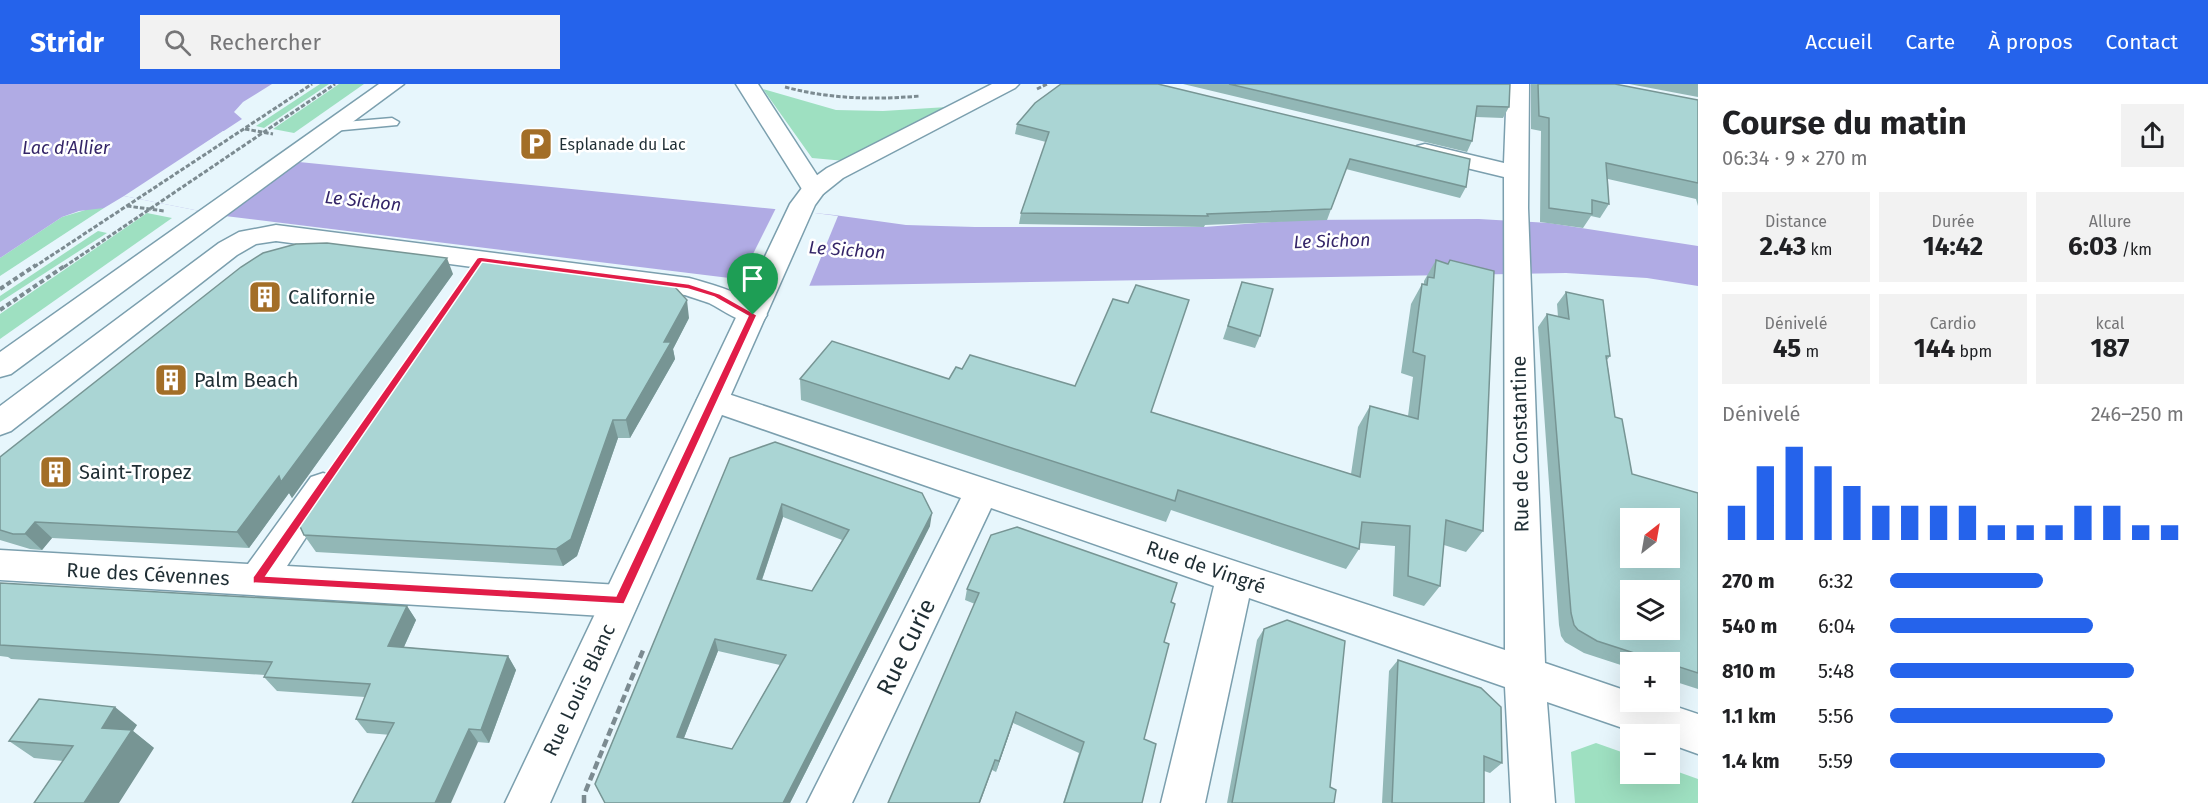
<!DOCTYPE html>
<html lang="fr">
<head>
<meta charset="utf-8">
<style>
	body { margin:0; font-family:"Fira Sans",sans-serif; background:#f2f2f2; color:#202124; height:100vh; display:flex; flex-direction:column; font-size:22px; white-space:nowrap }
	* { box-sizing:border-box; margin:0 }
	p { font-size:20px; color:#757577 }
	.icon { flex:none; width:33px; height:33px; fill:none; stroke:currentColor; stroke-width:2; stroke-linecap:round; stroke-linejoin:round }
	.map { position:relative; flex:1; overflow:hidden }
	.panel { display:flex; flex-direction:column; background:#fff; width:510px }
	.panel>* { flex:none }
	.needle { width:39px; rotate:31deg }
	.fabs { position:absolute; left:1620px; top:424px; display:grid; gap:12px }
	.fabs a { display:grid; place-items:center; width:60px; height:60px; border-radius:0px; background:#fff; box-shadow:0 6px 24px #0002; font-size:30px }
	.pin { position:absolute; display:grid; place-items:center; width:51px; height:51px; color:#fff; margin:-62px -26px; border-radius:50% 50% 50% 0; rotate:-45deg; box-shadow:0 0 6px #0007 }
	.pin .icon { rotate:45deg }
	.round { display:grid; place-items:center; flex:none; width:63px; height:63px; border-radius:0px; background:#f2f2f2 }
	.head { display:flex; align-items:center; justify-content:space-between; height:102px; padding:0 24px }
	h1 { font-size:33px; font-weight:700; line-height:45px }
	.metrics { display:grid; grid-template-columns:repeat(3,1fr); gap:9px; height:102px; padding:6px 24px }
	.metrics div { display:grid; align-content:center; border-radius:0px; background:#f2f2f2; text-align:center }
	.metrics b { font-size:26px; font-weight:700 }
	.metrics small { font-size:16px; font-weight:400 }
	.metrics p { font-size:16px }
	.chart { height:168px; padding:12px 24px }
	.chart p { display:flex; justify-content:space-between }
	.chart svg { width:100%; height:108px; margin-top:6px; stroke:#2563eb; stroke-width:6 }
	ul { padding:0 24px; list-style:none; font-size:20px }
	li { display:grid; grid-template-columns:96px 72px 1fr; align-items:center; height:45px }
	li i { height:15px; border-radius:8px; background:#2563eb }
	header { display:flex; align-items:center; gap:36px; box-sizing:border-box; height:84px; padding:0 30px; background:#2563eb; color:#fff }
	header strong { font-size:28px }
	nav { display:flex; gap:33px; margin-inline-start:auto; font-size:21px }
	.search { width:420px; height:54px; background:#f2f2f2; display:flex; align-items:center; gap:15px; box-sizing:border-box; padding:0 21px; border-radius:0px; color:#757577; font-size:22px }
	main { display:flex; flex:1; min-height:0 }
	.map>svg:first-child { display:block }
</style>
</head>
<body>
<header>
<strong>Stridr</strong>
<div class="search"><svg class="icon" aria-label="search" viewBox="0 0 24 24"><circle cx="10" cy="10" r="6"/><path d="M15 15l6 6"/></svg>Rechercher</div>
<nav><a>Accueil</a><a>Carte</a><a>À propos</a><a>Contact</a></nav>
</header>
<main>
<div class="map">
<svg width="1698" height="719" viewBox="0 0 1698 719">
	<rect width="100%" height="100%" fill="#e7f6fc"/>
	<g fill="#9ee0c1">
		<path d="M320,0H329L264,44L256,42Z"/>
		<path d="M339,0H364L294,49L273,45Z"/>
		<path d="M763,5L836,26L883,27L947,23L845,77L812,74Z"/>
		<path d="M92,124H104L0,192V174L62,133Z"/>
		<path d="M147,129L172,134L0,255V230Z"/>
		<path d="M98,147L107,149L0,218V212Z"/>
		<path d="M1596,659L1630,671V690H1670V685L1698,695V719H1575L1571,668Z"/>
	</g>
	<path fill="#b0abe4" d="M0,0H272L243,18L234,28L242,35L204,60L299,78L834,131L906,141L975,143H1204L1298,136L1479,135L1549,139L1698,162V202L1647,194L1566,189L794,202L225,132L124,112L104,124L79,127L62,133L0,174Z"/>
	<g fill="#e7f6fc">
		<path d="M223,47H228L211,58L302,75L225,132L124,112Z"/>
		<path d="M776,124L838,132L808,205L740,196Z"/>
	</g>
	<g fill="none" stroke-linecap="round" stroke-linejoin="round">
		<g stroke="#7b9fae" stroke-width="3">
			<path id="service" d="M392,34L399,38L397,41L333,47L326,43L333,39Z"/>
		</g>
		<g stroke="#7b9fae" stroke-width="3">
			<g id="minor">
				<path d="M736,0H758L826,105L823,110L814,112L805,110Z"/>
				<path d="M1507,0H1529L1528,124L1545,579L1630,608V618H1662L1698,630V670L1670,660V651H1643L1547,618L1555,719H1511L1505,603L1249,514L1205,719H1161L1214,502L991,424L852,719H807L961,414L702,324L697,316L702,308L713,305L1505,566L1504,93L1417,72L1413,67L1417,62L1425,60L1504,79Z"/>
				<path d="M276,141L689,194C711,200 755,212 767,231L763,237C743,243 727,228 709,219C701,216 693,214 685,211L276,157L256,160L237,171L11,347L0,351V322L219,159L239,148Z"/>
				<path d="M323,389L335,393L340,402L287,482L620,501L634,506L639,517L634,528L620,533L0,496V466L248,480L311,393Z"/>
			</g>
		</g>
		<g stroke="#7b9fae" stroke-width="3">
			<path id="tertiary" d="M992,0H1019L1015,4L843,94L823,110L815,121L550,719H505L790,120L805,100L827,84Z"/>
		</g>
		<g stroke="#7b9fae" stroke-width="3">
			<path id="secondary" d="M379,0H404L11,290L0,293V268Z"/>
		</g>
		<g stroke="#7c8b91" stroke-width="3" stroke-dasharray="4.5 2" stroke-linecap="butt">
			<path d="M785,3C830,15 874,16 920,12"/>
			<path d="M1037,5L1047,0"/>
			<path d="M245,45L273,50"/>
			<path d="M127,122L164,127"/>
			<path d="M34,183L312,0"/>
			<path d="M64,183L335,0"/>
		</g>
		<g stroke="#7c8b91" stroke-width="4" stroke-dasharray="5 3" stroke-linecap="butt">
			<path d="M0,205L36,181"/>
			<path d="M0,226L66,181"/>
		</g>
		<path stroke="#7c8b91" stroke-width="4.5" stroke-dasharray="8 4" stroke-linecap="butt" d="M584,719V711L644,564"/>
		<use href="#service" fill="#fff" fill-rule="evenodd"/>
		<use href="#minor" fill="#fff" fill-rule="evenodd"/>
		<use href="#tertiary" fill="#fff" fill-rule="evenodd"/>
		<use href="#secondary" fill="#fff" fill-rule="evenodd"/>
	</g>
	<g fill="#92b7b6" fill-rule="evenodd">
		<path d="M1061,0L1466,103L1460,114L1346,85L1327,136L1205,141L1204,143L1019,140L1021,129L1046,58L1015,50L1017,40Z"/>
		<path d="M1183,0H1510L1509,23L1503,34L1476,33L1472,57L1467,68Z"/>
		<path d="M1531,0H1615L1698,16V122L1696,115L1608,95L1609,120L1600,134L1591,132L1583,144L1540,138L1541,47L1531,45Z"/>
		<path d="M1629,0H1698V13Z"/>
		<path d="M1436,176L1483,447L1466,468L1444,461L1440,502L1424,522L1393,512L1395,462L1360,459L1359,465L1346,485L1171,426L1166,438L801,316L800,295H949L962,285L1151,328L1351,390L1358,343L1370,322L1408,332L1413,293L1401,289L1411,220L1422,200H1424V197Z"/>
		<path d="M453,190L292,414L289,409L249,464L52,454L42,466L30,465L0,456V373Z"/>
		<path d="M1242,198L1260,252L1255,264L1223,255Z"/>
		<path d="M1566,208L1610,272L1607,276L1615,333L1632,390L1698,409V605L1670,596V579H1630V584L1584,569L1565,558L1561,552L1559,541L1538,243L1547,230L1558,233L1557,220Z"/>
		<path d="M689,234L673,265L675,275L630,354H618L577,472L563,482L316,468L304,451Z"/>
		<path d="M730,374L930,442L790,719H605L595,700ZM783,433L842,456L812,507L762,496ZM718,567L780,581L732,665L684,654Z"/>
		<path d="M0,499L407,522L416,536L404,563L508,572L516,586L489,659L367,649L356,635L365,613L277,607L264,593L265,591L11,575L8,573L0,572Z"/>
		<path d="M967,505L1171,518L1144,655L1142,719H1063L1079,669L1013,639L996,688L992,686L975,520L965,516Z"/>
		<path d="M1264,545L1330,703L1334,719H1227L1257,556Z"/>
		<path d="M1398,576L1502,679L1490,689L1484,687V719H1382L1389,587Z"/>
		<path d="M137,641L133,647L154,664L63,677L34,674L9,657Z"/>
	</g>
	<g fill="#779594">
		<path d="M447,174L453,190L292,414L289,409L249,464L237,448L279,392Z"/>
		<path d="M687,216L689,234L673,265L675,275L630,354L626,336L664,258Z"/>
		<path d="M613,336L618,354L577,472L563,482L556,465Z"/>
		<path d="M782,420L783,433L758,507L757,495Z"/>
		<path d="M932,429L930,442L790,719H783Z"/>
		<path d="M35,438L52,454L42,466L25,450Z"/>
		<path d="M407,522L416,536L398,576L388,562Z"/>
		<path d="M715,555L718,567L680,664L677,653Z"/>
		<path d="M508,572L516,586L489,659L481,646Z"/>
		<path d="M115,623L137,641L133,647L154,664L119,719H84L102,644Z"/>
		<path d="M1016,628L1013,639L996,688L999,677Z"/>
		<path d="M469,645L478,658L451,719H435Z"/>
		<path d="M995,676L992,686L980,719H979Z"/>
	</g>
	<g fill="#aad5d4" stroke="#779594" stroke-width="1.5" fill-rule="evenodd">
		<path d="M1061,0H1158L1470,75L1466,103L1350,75L1331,125L1207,130L1208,132L1021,129L1049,48L1017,40L1035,19Z"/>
		<path d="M1229,0H1510L1509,23L1477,22L1472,57Z"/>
		<path d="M1538,0H1615L1698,16V99L1606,79L1609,120L1592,116V130L1549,124V34L1539,32Z"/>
		<path d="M327,159L447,174L281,398L279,392L237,448L35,438L25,450H13L0,446V373L241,183L263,169L296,160Z"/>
		<path d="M1436,176L1448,180L1450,176L1494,187L1483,447L1446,436L1440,502L1408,492L1410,442L1362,438L1359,465L1178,406L1175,417L800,295L832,257L949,295L956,283L962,285L970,271L1075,302L1113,215L1128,219L1136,201L1189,216L1151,328L1360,393L1370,322L1418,335L1425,272L1413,268L1422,200L1427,201L1428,193L1434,194Z"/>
		<path d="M478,177L674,202L687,216L664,258H671L626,336H613L571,455L556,465L304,451L297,436Z"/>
		<path d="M1242,198L1273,205L1260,252L1228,242Z"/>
		<path d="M1566,208L1603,216L1610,272H1606L1615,333L1622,335L1632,390L1698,409V589L1670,580V579H1665L1597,557L1578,546L1574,541L1571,529L1547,230L1569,235ZM1630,435H1670V474H1630ZM1630,507H1670V546H1630Z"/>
		<path d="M775,358L922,409L932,429L783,719H605L595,700L730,374ZM782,420L849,446L812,507L757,495ZM715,555L786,571L732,665L677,653Z"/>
		<path d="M1017,443L1177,499L1171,518L1175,520L1164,558L1169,560L1144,655L1156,660L1142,719H1064L1084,658L1016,628L999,677L995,676L979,719H888L979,509L967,505L991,451Z"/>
		<path d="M0,499L407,522L388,562L508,572L481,646L469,645L435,719H352L394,639L356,635L370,600L264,593L272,578L0,561Z"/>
		<path d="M1287,536L1345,557L1330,703L1336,706L1334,719H1232L1264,545Z"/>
		<path d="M1398,576L1481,604L1501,623L1502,679L1484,672V719H1392Z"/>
		<path d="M39,615L115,623L102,644L132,646L84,719H34L73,662L9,657Z"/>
	</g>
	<path fill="#e11d48" stroke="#fff" stroke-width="1.5" fill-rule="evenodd" d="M480,173L689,200L720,210L757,231L624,520L253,499V493L477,174ZM482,178L688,205L714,213L748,232L616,512L266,492Z"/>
	<defs>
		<g id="parking-square" transform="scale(1.725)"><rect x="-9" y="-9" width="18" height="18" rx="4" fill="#a36e27" stroke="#fff"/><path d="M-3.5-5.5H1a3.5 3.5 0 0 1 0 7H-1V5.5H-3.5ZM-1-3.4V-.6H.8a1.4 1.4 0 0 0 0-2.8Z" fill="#fff"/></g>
		<g id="building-square" transform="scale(1.725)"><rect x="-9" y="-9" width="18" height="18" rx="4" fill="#a36e27" stroke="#fff"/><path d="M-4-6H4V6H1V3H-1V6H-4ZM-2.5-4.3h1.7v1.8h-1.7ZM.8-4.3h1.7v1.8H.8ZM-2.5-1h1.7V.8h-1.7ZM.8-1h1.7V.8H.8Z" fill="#fff"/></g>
	</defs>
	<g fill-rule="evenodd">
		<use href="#parking-square" x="536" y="60"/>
		<use href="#building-square" x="265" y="213"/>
		<use href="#building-square" x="171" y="296"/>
		<use href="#building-square" x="56" y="388"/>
	</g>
	<g text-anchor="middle" stroke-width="5" stroke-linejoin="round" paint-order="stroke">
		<g font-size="16" fill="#1f2e34" stroke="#fff" text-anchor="start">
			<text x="559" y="66">Esplanade du Lac</text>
		</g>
		<g font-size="18" font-style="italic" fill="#342568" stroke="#fff">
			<text x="66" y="70">Lac d'Allier</text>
			<text transform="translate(363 117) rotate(6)" y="6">Le Sichon</text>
			<text transform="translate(1332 157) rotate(-2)" y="6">Le Sichon</text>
			<text transform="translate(847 166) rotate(4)" y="6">Le Sichon</text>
		</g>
		<g font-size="20" fill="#1f2e34" stroke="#fff" text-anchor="start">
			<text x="288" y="220">Californie</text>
			<text x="194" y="303">Palm Beach</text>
			<text x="79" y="395">Saint-Tropez</text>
		</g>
		<g font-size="20" fill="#1f2e34" stroke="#fff">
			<text transform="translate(1520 360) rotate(-91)" y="7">Rue de Constantine</text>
			<text transform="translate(1206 483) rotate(19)" y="7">Rue de Vingré</text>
			<text transform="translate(148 490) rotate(3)" y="7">Rue des Cévennes</text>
			<text transform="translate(579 606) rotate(-65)" y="7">Rue Louis Blanc</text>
		</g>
		<g font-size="24" fill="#1f2e34" stroke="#fff">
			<text transform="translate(906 563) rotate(-64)" y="8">Rue Curie</text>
		</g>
	</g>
</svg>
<div class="fabs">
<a><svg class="needle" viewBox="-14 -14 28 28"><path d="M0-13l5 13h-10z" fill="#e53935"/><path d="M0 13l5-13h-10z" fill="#757577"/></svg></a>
<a><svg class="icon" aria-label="layers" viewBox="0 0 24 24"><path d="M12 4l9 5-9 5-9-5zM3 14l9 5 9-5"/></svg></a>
<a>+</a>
<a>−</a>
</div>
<div class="pin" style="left:753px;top:231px;background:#1e9e55"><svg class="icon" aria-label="arrive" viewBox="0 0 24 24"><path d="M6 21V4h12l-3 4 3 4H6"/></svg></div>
</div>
<section class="panel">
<div class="head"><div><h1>Course du matin</h1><p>06:34 · 9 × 270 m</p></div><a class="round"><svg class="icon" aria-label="share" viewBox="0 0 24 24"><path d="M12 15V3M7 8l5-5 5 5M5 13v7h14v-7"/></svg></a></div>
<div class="metrics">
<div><p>Distance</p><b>2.43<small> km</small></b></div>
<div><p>Durée</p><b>14:42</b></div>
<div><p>Allure</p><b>6:03<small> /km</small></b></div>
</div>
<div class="metrics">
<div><p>Dénivelé</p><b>45<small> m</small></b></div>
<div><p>Cardio</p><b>144<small> bpm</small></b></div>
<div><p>kcal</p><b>187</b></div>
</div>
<div class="chart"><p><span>Dénivelé</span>246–250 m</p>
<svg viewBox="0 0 160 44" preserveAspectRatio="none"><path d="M5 44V30M15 44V14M25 44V6M35 44V14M45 44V22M55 44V30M65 44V30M75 44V30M85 44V30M95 44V38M105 44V38M115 44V38M125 44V30M135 44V30M145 44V38M155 44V38"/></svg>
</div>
<ul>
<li><b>270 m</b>6:32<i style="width:52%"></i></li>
<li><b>540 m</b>6:04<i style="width:69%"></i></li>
<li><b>810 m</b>5:48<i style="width:83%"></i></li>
<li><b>1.1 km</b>5:56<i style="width:76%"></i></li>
<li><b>1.4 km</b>5:59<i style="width:73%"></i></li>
</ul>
</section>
</main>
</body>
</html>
